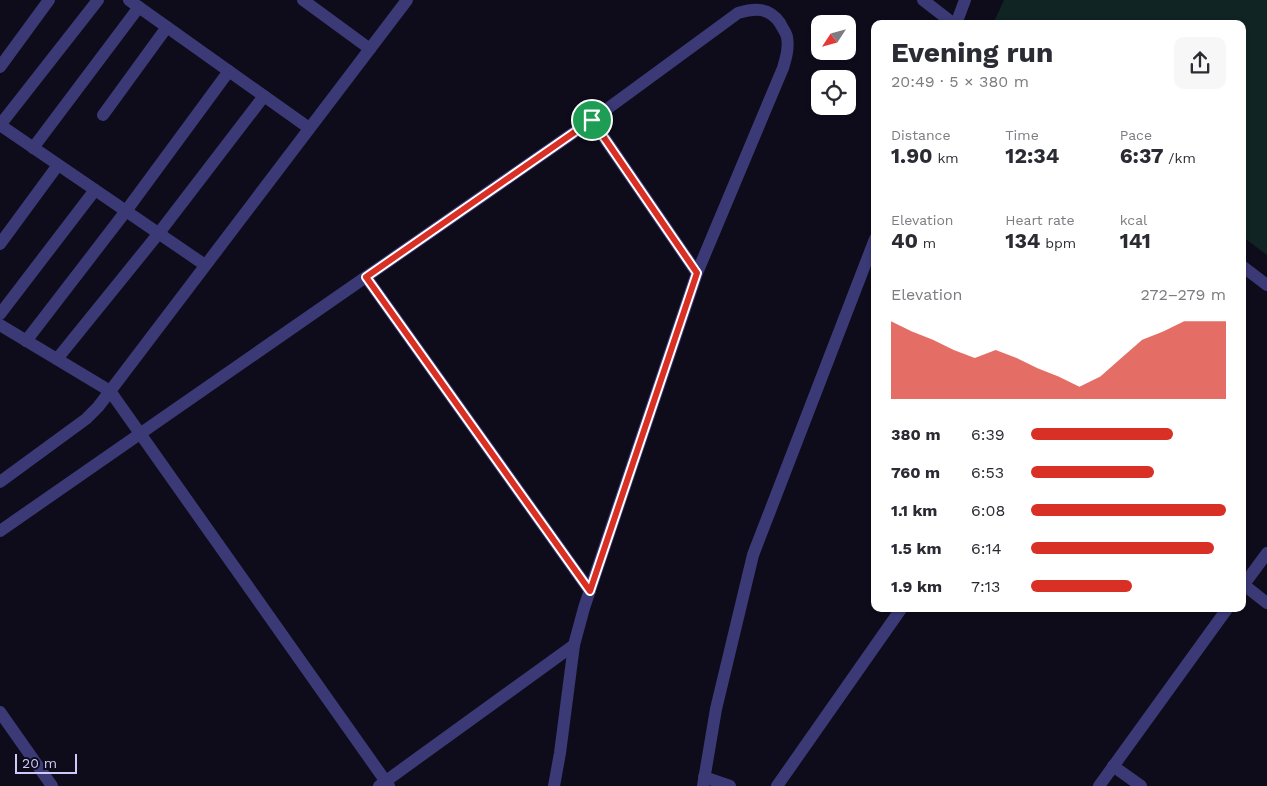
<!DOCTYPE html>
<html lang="en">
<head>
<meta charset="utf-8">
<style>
	body { margin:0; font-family:"Work Sans",sans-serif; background:#f7f7f7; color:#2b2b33; height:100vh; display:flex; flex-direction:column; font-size:19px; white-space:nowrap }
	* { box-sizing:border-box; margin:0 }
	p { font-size:16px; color:#7c7c81 }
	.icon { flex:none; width:28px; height:28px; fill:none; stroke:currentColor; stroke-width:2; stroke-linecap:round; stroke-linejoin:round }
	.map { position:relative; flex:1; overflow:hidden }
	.details { position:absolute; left:871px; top:20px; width:375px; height:592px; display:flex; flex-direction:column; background:#fff; border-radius:10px; box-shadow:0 1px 4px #0004 }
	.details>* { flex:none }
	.needle { width:32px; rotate:234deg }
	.fabs { position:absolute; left:811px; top:15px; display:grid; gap:10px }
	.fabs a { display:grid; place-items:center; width:45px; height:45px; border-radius:10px; background:#fff; box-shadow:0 1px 4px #0004; font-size:25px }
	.scale { position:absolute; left:15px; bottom:12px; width:62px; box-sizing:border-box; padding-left:5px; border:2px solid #cec9fc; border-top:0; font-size:14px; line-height:18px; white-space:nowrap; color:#cec9fc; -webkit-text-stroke:4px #0e0c1b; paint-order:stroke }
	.pin { position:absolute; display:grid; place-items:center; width:42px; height:42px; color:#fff; margin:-21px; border:2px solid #fff; border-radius:50%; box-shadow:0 1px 5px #0007 }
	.round { display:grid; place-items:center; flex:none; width:52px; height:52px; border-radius:10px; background:#f7f7f7 }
	.headline { display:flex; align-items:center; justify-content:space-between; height:85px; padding:0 20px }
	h1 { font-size:28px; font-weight:700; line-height:38px }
	.metrics { display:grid; grid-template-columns:repeat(3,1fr); gap:8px; height:85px; padding:5px 20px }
	.metrics div { display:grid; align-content:center }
	.metrics b { font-size:21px; font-weight:700 }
	.metrics small { font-size:14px; font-weight:400 }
	.metrics p { font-size:14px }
	.chart { height:140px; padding:10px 20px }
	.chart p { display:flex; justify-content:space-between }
	.chart svg { width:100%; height:90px; margin-top:5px; fill:#d93025; opacity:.7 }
	ul { padding:0 20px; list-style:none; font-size:16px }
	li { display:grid; grid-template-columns:80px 60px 1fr; align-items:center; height:38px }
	li i { height:12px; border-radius:6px; background:#d93025 }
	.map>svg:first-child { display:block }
</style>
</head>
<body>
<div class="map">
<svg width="1267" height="786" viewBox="0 0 1267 786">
	<rect width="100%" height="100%" fill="#0e0c1b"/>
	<path fill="#102423" d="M1004,0H1267V255L1243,237L1242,24H993Z"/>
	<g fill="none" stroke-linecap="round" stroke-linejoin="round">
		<g stroke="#3b3a77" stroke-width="12">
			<path d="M129,0L309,128"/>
			<path d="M303,0L370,49"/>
			<path d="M923,0L954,24"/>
			<path d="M0,67L49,0"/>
			<path d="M103,115L167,27"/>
			<path d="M592,120L697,273"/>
			<path d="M0,125L205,265"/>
			<path d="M0,125L98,0"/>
			<path d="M33,148L139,7"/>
			<path d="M0,244L58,165"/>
			<path d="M1242,266L1267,285"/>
			<path d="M366,277L590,591"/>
			<path d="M0,314L95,190"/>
			<path d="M0,325L110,391L389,786"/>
			<path d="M26,341L126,211L229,71"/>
			<path d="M57,359L159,233L264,96"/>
			<path d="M0,482L86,419L98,407L407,0"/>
			<path d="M0,531L592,120L738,13C755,8 769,7 780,23C782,28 786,32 787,37C789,48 786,58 783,68L697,273L584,608L574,645L560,753L554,786"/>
			<path d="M1244,585L1267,603"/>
			<path d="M1242,587L1267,553"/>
			<path d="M0,712L52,786"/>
			<path d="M1113,766L1141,786"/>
			<path d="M704,777L730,786"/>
			<path d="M379,786L574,645"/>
			<path d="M777,786L901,609"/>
			<path d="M1099,786L1227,609"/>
		</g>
		<g stroke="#3b3a77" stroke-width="12">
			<path d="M956,24L965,0"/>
			<path d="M703,786L716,709L753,555L875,239"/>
		</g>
	</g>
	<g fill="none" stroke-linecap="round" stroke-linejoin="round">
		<g stroke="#fff" stroke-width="10">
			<path id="route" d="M592,120L697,273L590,591L366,277Z"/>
		</g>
		<use href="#route" stroke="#d93025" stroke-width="6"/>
	</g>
</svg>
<div class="fabs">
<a><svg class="needle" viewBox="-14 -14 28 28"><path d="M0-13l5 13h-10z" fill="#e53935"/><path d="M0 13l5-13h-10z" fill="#7c7c81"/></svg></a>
<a><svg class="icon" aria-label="locate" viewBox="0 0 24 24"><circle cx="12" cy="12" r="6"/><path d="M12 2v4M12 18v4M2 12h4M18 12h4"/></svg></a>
</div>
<div class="scale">20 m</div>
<div class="pin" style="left:592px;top:120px;background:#1e9e55"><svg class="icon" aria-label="arrive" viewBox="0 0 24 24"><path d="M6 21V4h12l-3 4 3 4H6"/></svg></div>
<section class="details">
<div class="headline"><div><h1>Evening run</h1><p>20:49 · 5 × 380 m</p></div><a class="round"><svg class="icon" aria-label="share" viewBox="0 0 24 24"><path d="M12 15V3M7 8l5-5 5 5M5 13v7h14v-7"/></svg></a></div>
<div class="metrics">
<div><p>Distance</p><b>1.90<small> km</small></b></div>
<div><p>Time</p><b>12:34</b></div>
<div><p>Pace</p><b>6:37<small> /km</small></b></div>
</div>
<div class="metrics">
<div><p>Elevation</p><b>40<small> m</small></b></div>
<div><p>Heart rate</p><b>134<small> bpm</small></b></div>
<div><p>kcal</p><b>141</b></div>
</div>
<div class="chart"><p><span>Elevation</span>272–279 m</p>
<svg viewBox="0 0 160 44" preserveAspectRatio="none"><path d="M0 44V6L10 11L20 15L30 20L40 24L50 20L60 24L70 29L80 33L90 38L100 33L110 24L120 15L130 11L140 6L150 6L160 6V44z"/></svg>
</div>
<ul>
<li><b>380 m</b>6:39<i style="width:73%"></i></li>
<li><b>760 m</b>6:53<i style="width:63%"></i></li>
<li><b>1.1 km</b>6:08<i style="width:100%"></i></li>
<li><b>1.5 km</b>6:14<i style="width:94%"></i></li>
<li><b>1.9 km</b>7:13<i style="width:52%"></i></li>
</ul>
</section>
</div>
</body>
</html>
